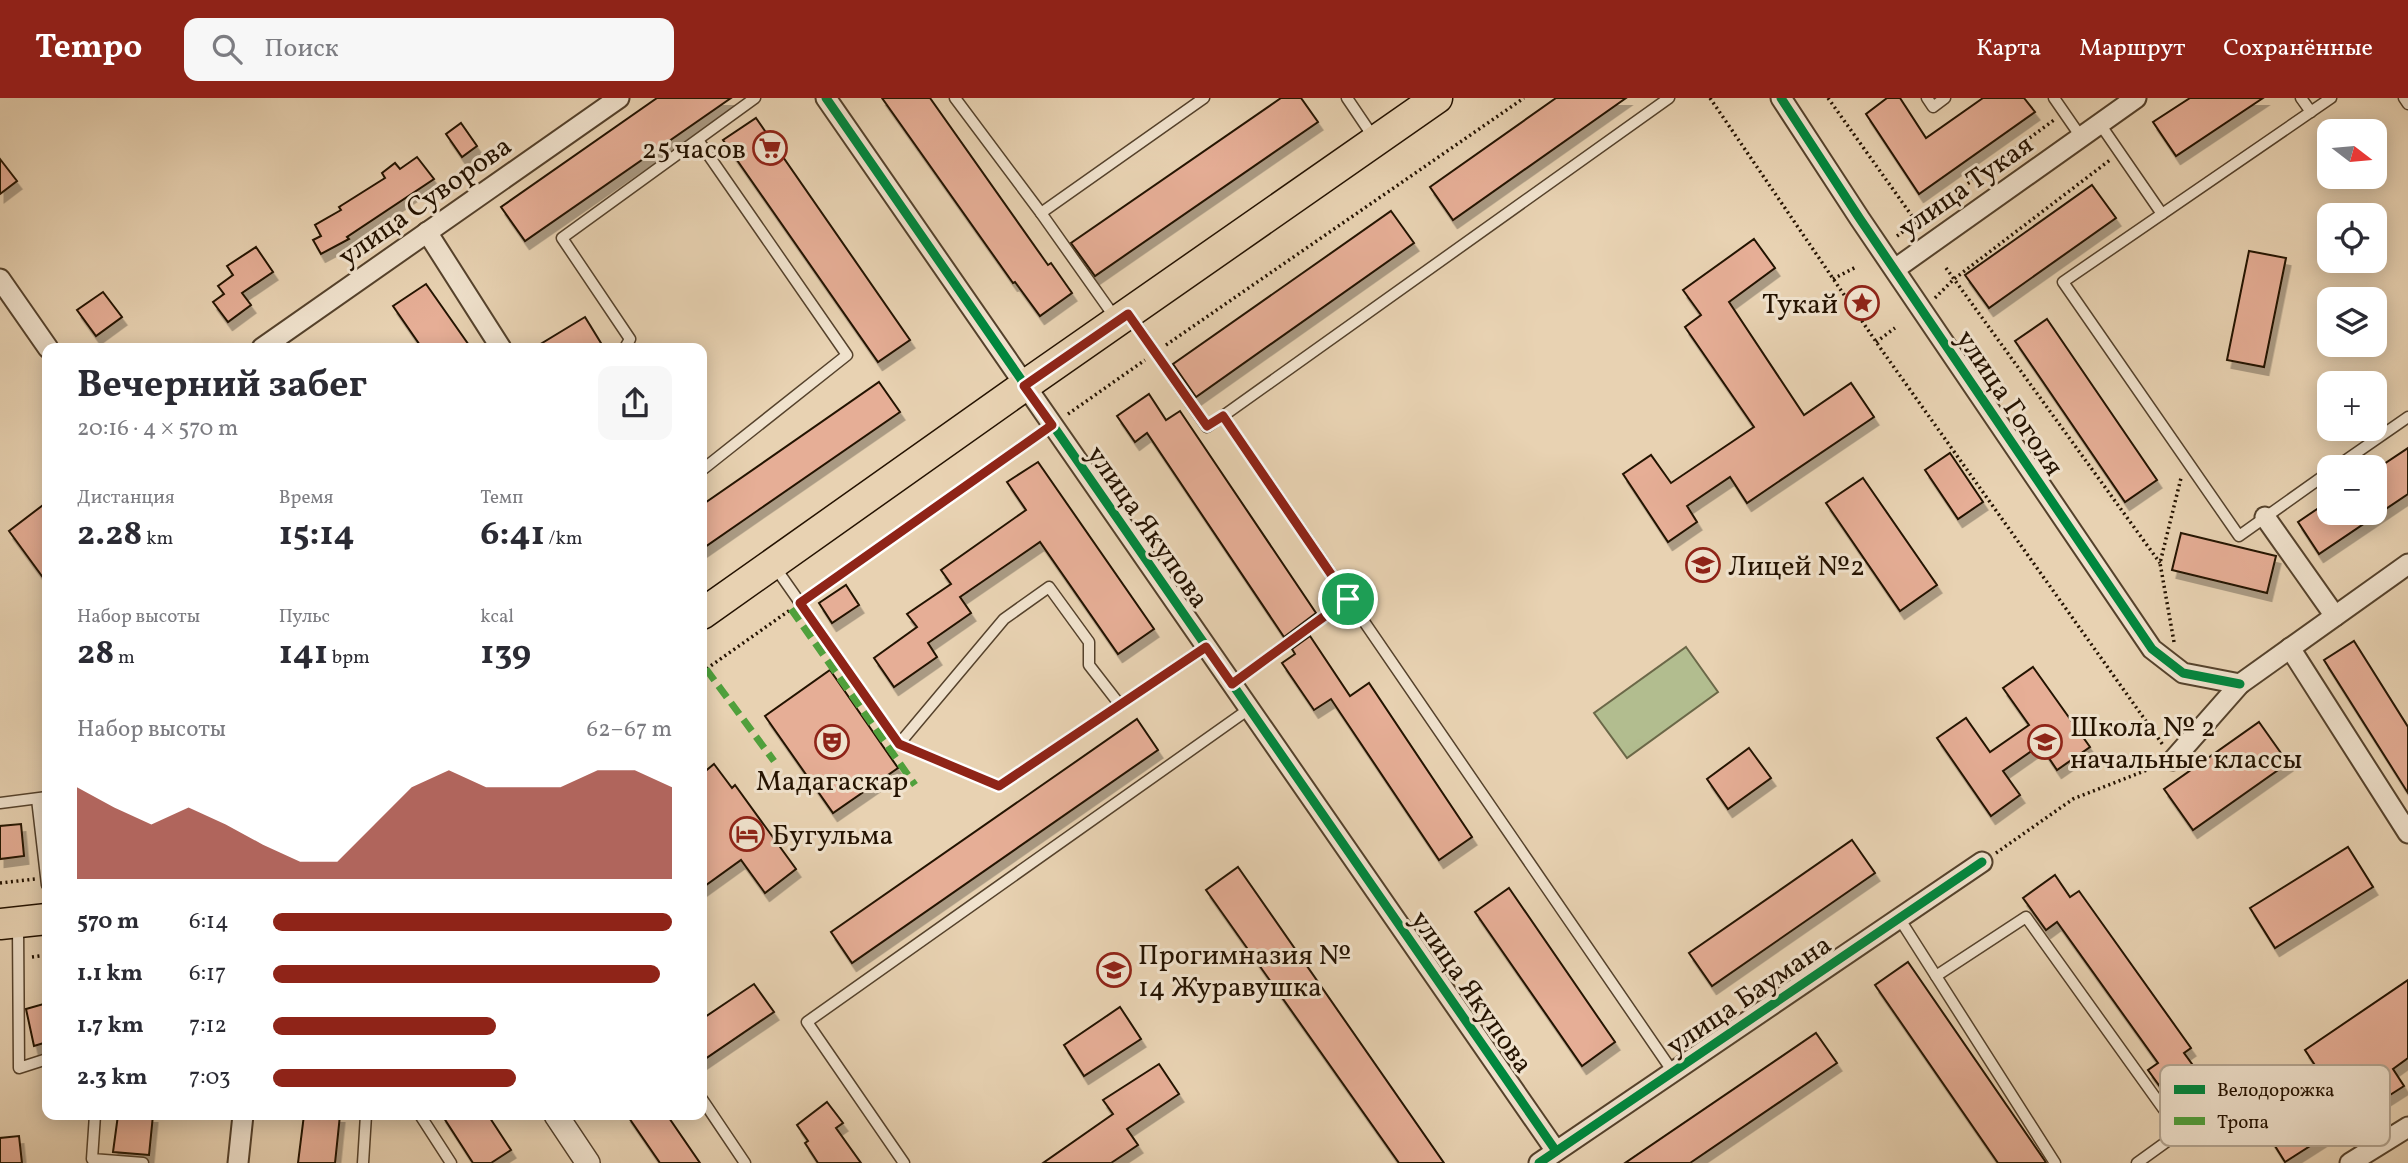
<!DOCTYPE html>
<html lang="ru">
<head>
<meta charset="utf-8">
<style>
	body { margin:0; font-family:Vollkorn,serif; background:#f7f7f7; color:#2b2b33; height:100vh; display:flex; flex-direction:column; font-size:26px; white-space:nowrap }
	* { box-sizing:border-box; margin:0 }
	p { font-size:23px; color:#7c7c81 }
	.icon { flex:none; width:38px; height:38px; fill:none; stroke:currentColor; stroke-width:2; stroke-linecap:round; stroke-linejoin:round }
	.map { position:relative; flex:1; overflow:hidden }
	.panel { position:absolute; left:42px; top:245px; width:665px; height:777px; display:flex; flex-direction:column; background:#fff; border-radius:14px; box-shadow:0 4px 18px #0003 }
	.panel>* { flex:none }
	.needle { width:46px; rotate:106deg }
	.tools { position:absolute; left:2317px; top:21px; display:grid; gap:14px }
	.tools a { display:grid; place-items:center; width:70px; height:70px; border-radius:14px; background:#fff; box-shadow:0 4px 18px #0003; font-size:35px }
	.pin { position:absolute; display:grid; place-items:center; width:60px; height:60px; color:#fff; margin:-30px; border:4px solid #fff; border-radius:50%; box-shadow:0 2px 7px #0007 }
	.round { display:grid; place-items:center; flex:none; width:74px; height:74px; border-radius:14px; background:#f7f7f7 }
	.overview { display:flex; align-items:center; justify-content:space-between; height:119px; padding:0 35px }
	h1 { font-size:38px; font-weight:700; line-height:52px }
	.figures { display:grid; grid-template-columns:repeat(3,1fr); gap:10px; height:119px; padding:7px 35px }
	.figures div { display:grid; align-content:center }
	.figures b { font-size:35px; font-weight:700 }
	.figures small { font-size:19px; font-weight:400 }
	.figures p { font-size:19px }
	.chart { height:196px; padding:14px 35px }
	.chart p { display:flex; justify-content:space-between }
	.chart svg { width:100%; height:126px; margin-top:7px; fill:#8f2418; opacity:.7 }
	ul { padding:0 35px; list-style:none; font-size:23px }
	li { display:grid; grid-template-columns:112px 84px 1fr; align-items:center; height:52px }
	li i { height:18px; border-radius:9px; background:#8f2418 }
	header { display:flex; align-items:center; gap:42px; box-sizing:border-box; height:98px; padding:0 35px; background:#8f2418; color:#fff }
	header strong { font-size:33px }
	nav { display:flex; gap:38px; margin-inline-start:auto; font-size:24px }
	.search { width:490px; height:63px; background:#f7f7f7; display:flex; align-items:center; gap:18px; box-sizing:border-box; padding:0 24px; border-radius:14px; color:#7c7c81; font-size:26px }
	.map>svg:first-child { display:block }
</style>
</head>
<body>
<header>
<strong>Tempo</strong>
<div class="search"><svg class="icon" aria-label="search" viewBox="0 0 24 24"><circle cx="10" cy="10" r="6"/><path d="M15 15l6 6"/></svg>Поиск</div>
<nav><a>Карта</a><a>Маршрут</a><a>Сохранённые</a></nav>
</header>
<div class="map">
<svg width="2408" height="1065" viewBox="0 0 2408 1065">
	<defs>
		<filter id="shadow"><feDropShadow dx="4.5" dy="8" stdDeviation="0" flood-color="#0004"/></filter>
	</defs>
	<rect width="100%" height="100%" fill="#e8d2b2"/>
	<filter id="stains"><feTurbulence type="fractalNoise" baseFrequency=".00286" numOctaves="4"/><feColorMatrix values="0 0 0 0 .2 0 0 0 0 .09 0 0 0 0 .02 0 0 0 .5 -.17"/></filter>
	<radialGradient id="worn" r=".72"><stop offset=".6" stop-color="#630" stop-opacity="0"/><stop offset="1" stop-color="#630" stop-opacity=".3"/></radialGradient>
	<path fill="#b2bd8f" stroke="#6b6848" stroke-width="2" d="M1686,549L1718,594L1627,660L1594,615Z"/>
	<g fill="#e6ae96" stroke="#241200" stroke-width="2" filter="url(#shadow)">
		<path d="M657,0H731L525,143L501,109Z"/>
		<path d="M882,0H930L1048,167L1051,165L1072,195L1040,218L1015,184L1013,185Z"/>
		<path d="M1281,0H1301L1318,24L1095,178L1071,145Z"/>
		<path d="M1556,0H1626L1453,122L1430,89Z"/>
		<path d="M1887,0H1900L1926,40L1983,0H2024L2035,14L1919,96L1866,16Z"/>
		<path d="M2190,0H2263L2176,58L2153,24Z"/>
		<path d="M756,20L910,242L878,264L723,42Z"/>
		<path d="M461,25L477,48L462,59L446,36Z"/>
		<path d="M417,59L434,81L347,139L349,141L321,156L313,142L321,138L315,127L341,112L339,109L385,80L382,75L395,65L400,71Z"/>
		<path d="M0,61L17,83L0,96Z"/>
		<path d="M2092,87L2116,120L1989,210L1965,177Z"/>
		<path d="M1391,113L1414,145L1196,299L1173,266Z"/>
		<path d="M1754,141L1775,170L1729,204L1804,317L1851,285L1874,319L1747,405L1730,379L1687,408L1697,424L1668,444L1623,376L1651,357L1671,385L1754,329L1685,229L1701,217L1683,192Z"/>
		<path d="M256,149L273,174L242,195L251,207L228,224L213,204L224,196L218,188L233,177L227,168Z"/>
		<path d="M2249,153L2286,160L2264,269L2227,262Z"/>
		<path d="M426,186L471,250H422L393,208Z"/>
		<path d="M103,194L122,219L96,238L77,212Z"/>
		<path d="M585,219L604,250H534Z"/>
		<path d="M2047,221L2157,382L2125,404L2015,243Z"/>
		<path d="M879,284L900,314L702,451V407Z"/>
		<path d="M1149,296L1166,322L1180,313L1316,515L1284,539L1147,335L1135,344L1117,318Z"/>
		<path d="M2408,350V396L2319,456L2298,424L2329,403V415H2375V372Z"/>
		<path d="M1950,355L1983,404L1958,421L1925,372Z"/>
		<path d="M1038,364L1154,531L1118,556L1040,444L960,499L971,515L928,545L937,559L894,589L874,560L917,529L907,516L951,486L941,472L1026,412L1007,384Z"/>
		<path d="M1863,380L1937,487L1900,513L1826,405Z"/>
		<path d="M47,404V485L9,433Z"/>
		<path d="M2181,435L2276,458L2267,495L2172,472Z"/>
		<path d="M846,487L859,507L832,525L819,505Z"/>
		<path d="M1310,538L1350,598L1369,585L1472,739L1439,762L1331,601L1314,612L1282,565L1295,556L1292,551Z"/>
		<path d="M2354,543L2408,629V695L2324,562Z"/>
		<path d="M2033,569L2090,649L2057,672L2040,647L2003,673L2020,697L1991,718L1937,640L1966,620L1990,654L2029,627L2003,590Z"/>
		<path d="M830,572L898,670L833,715L765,618Z"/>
		<path d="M1137,621L1158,652L852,865L831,834Z"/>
		<path d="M2259,624L2288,665L2193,732L2164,691Z"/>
		<path d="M1749,650L1771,680L1728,711L1707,681Z"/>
		<path d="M714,666L732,690L735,687L796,771L765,795L741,762L702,790V676Z"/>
		<path d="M21,726L24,758L0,761V728Z"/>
		<path d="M1852,742L1875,775L1712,888L1689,855Z"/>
		<path d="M2348,749L2373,789L2275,850L2250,810Z"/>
		<path d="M1238,769L1444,1065H1399L1206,792Z"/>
		<path d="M2055,777L2070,799L2079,793L2191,950L2184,955L2203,981L2171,1004L2148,972L2158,965L2057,824L2046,832L2023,800Z"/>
		<path d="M1509,790L1615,944L1582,968L1475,814Z"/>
		<path d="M1908,864L2045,1063L2046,1065H1998L1875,887Z"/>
		<path d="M2408,882V960L2393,971L2404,988L2285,1064L2257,1019L2322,978L2305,952Z"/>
		<path d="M754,886L774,914L702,963V921Z"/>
		<path d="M47,905V944L34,948L26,911Z"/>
		<path d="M1120,909L1141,941L1084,978L1064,947Z"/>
		<path d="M1816,935L1837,965L1690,1065H1625Z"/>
		<path d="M1159,966L1179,996L1127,1031L1138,1047L1111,1065H1043L1113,1016L1103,1002Z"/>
		<path d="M827,1004L843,1025L836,1030L861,1065H818L805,1045L808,1043L797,1027Z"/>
		<path d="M118,1017H153L149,1057L113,1054Z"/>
		<path d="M304,1017H340L335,1065H298Z"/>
		<path d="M442,1017H488L511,1052L491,1065H473Z"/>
		<path d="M627,1017H667L700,1065H660Z"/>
		<path d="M19,1038L22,1065H0V1040Z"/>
	</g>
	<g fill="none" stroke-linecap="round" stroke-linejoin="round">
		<g stroke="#55422c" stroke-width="13">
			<g id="service">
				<path d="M955,0L1041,115"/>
				<path d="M1347,0L1374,40"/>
				<path d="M1669,0L1223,318L1673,974"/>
				<path d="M1927,0L1933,9L1945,0"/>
				<path d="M2054,0L2081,39"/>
				<path d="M2301,0L2311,14"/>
				<path d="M2404,0L2408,6"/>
				<path d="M2100,26L2162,116"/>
				<path d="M698,42L847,257L702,372"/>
				<path d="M1130,218L1207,329L1223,318"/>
				<path d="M1116,221L1041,115L1204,0"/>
				<path d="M625,250L630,241L562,140L755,0"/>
				<path d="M2336,369L2408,319"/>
				<path d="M2329,374L2239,438L2063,184L2331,0"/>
				<path d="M775,469L899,646"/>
				<path d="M1232,586L1348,501"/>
				<path d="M1120,607L1089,567V544L1049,489L1004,521L899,646L999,688L1206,549"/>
				<path d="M37,701L47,787"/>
				<path d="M0,705L47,699"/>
				<path d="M1899,820L2055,1065"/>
				<path d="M18,828L19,970L47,961"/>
				<path d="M1936,878L2026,819L2180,1034L2137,1065"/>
				<path d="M702,1001L745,1065"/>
				<path d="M95,1017L92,1061L143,1065"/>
				<path d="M420,1017L451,1065"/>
				<path d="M363,1065L366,1017"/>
				<path d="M904,1065L807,924L1249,611"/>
			</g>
		</g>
		<g stroke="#55422c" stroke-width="23">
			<g id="minor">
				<path d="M826,0L1556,1053"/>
				<path d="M1781,0L1860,121L2152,551L2183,575L2240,586"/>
				<path d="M427,134L501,250"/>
				<path d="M1895,171L2136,0"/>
				<path d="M0,181L48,250"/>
				<path d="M262,250L619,0"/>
				<path d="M2265,419L2335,518"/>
				<path d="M2290,550L2408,735"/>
				<path d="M2173,662L2240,586L2408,466"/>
				<path d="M238,1065L243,1017"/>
				<path d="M1539,1065L1982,764"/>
				<path d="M2350,1065L2408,1029"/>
			</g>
		</g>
		<g stroke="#55422c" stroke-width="26">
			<path id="tertiary" d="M556,1017L588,1065"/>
		</g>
		<g stroke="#241200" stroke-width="33">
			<g id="primary">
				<path d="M702,516L1024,288L1437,0"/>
				<path d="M0,826L47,821"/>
			</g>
		</g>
		<g stroke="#241200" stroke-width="3.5" stroke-dasharray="2 3.5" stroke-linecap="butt">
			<path d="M1710,0L1881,251L2163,647"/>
			<path d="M1828,0L1917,125"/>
			<path d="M1897,138L2054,22"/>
			<path d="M1946,170L2160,465"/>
			<path d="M1833,181L1856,169"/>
			<path d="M1935,200L1954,181L2110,62"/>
			<path d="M1876,244L1895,230"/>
			<path d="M1166,247L1524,0"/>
			<path d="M1068,316L1145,262"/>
			<path d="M811,497L1039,336"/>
			<path d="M2174,544L2160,465L2181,380"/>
			<path d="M702,574L790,512"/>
			<path d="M1996,755L2073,701L2157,668"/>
			<path d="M0,785L35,781"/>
			<path d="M32,859L47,857"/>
		</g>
		<use href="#service" stroke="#f0e2cd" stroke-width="10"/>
		<use href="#minor" stroke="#f0e2cd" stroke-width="19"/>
		<use href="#tertiary" stroke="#f0e2cd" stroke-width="23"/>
		<use href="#primary" stroke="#e8d2b2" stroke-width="30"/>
		<g stroke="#50a03c" stroke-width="7" stroke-dasharray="14 7" stroke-linecap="butt">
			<path d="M791,511L915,687"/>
			<path d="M706,571L774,663"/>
		</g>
		<g stroke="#f0e2cd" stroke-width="13">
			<g id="cycleway">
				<path d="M826,0L1556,1053"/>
				<path d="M1781,0L1860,121L2152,551L2183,575L2240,586"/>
				<path d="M1539,1065L1982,764"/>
			</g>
		</g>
		<use href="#cycleway" stroke="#00873e" stroke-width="9"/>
	</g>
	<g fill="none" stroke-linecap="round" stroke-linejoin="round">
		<g stroke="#fff" stroke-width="14">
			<path id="route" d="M1128,216L1207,328L1223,318L1348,501L1232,586L1206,549L999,688L899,646L800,505L1052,327L1024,288Z"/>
		</g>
		<use href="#route" stroke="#8f2418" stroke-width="9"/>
	</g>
	<defs>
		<g id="supermarket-ring" transform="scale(1.75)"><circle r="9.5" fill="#f0e2cd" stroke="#8f2418" stroke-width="1.5"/><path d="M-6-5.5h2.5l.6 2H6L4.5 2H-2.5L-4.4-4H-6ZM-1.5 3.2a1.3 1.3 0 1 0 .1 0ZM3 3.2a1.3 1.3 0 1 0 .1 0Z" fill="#8f2418"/></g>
		<g id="sight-ring" transform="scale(1.75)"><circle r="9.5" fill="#f0e2cd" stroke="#8f2418" stroke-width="1.5"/><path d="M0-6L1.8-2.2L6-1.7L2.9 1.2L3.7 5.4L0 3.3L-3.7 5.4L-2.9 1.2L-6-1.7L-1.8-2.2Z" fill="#8f2418"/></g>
		<g id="school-ring" transform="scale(1.75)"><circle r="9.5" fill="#f0e2cd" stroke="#8f2418" stroke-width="1.5"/><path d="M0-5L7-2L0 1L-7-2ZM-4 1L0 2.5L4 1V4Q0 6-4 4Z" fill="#8f2418"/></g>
		<g id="theatre-ring" transform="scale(1.75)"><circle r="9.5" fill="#f0e2cd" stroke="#8f2418" stroke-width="1.5"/><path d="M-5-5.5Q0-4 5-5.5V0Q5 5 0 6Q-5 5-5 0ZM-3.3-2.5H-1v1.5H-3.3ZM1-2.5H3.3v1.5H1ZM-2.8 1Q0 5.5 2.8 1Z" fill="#8f2418"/></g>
		<g id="hotel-ring" transform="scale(1.75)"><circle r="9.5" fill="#f0e2cd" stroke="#8f2418" stroke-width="1.5"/><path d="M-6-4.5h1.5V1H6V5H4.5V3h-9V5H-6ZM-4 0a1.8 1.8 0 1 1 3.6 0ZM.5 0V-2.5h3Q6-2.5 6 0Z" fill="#8f2418"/></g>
	</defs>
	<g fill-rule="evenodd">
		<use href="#supermarket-ring" x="770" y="50"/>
		<use href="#sight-ring" x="1862" y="205"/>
		<use href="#school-ring" x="1703" y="467"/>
		<use href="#theatre-ring" x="832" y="644"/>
		<use href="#school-ring" x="2045" y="644"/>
		<use href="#hotel-ring" x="747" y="736"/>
		<use href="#school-ring" x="1114" y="872"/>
	</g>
	<g text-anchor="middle" stroke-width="6" stroke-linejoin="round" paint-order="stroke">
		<g font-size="28" fill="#241200" stroke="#f0e2cd" text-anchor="start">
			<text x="746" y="60" text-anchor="end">25 часов</text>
			<text x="1838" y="215" text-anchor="end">Тукай</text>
			<text x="1728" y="477">Лицей №2</text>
			<text x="2070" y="638">Школа № 2<tspan x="2070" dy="32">начальные классы</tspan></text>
			<text x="832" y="692" text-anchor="middle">Мадагаскар</text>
			<text x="772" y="746">Бугульма</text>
			<text x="1138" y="866">Прогимназия №<tspan x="1138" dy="32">14 Журавушка</tspan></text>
		</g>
		<g font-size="28" fill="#241200" stroke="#f0e2cd">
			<text transform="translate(1965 87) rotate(-35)" y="10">улица Тукая</text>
			<text transform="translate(424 102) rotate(-35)" y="10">улица Суворова</text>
			<text transform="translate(2011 304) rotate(56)" y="10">улица Гоголя</text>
			<text transform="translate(1149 428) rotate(55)" y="10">улица Якупова</text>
			<text transform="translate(1473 893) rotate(55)" y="10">улица Якупова</text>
			<text transform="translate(1748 896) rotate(-34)" y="10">улица Баумана</text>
		</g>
	</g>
	<rect x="2160" y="967" width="230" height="81" rx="10" fill="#f0e2cd" stroke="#b3a490" stroke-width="2"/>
	<rect x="2174" y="987" width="31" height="9" fill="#00873e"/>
	<rect x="2174" y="1019" width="31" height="8" fill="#50a03c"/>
	<g font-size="19" fill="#241200">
		<text x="2217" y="998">Велодорожка</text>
		<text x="2217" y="1030">Тропа</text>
	</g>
	<rect width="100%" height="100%" filter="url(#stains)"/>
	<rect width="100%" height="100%" fill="url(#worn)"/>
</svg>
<div class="tools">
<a><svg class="needle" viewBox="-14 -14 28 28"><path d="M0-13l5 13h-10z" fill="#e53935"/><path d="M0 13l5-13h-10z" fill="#7c7c81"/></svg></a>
<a><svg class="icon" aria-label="locate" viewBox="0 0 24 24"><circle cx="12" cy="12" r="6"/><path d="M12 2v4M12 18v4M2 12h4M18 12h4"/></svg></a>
<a><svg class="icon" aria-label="layers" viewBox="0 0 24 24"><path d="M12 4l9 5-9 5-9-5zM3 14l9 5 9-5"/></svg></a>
<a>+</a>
<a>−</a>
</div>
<div class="pin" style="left:1348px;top:501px;background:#1e9e55"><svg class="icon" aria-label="arrive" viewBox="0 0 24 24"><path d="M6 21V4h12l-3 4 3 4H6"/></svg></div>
<section class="panel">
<div class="overview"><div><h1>Вечерний забег</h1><p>20:16 · 4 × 570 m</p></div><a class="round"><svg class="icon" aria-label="share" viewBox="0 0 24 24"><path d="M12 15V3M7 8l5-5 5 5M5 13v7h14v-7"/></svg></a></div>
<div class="figures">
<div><p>Дистанция</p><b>2.28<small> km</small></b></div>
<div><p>Время</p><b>15:14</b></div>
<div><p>Темп</p><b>6:41<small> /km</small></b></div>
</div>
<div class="figures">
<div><p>Набор высоты</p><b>28<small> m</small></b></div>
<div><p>Пульс</p><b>141<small> bpm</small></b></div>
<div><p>kcal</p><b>139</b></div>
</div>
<div class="chart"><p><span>Набор высоты</span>62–67 m</p>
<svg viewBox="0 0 160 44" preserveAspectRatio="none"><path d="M0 44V12L10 19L20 25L30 19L40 25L50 32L60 38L70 38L80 25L90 12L100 6L110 12L120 12L130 12L140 6L150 6L160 12V44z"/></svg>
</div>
<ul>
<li><b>570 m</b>6:14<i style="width:100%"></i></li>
<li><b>1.1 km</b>6:17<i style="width:97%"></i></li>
<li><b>1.7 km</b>7:12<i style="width:56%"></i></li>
<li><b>2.3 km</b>7:03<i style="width:61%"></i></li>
</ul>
</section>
</div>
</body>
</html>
